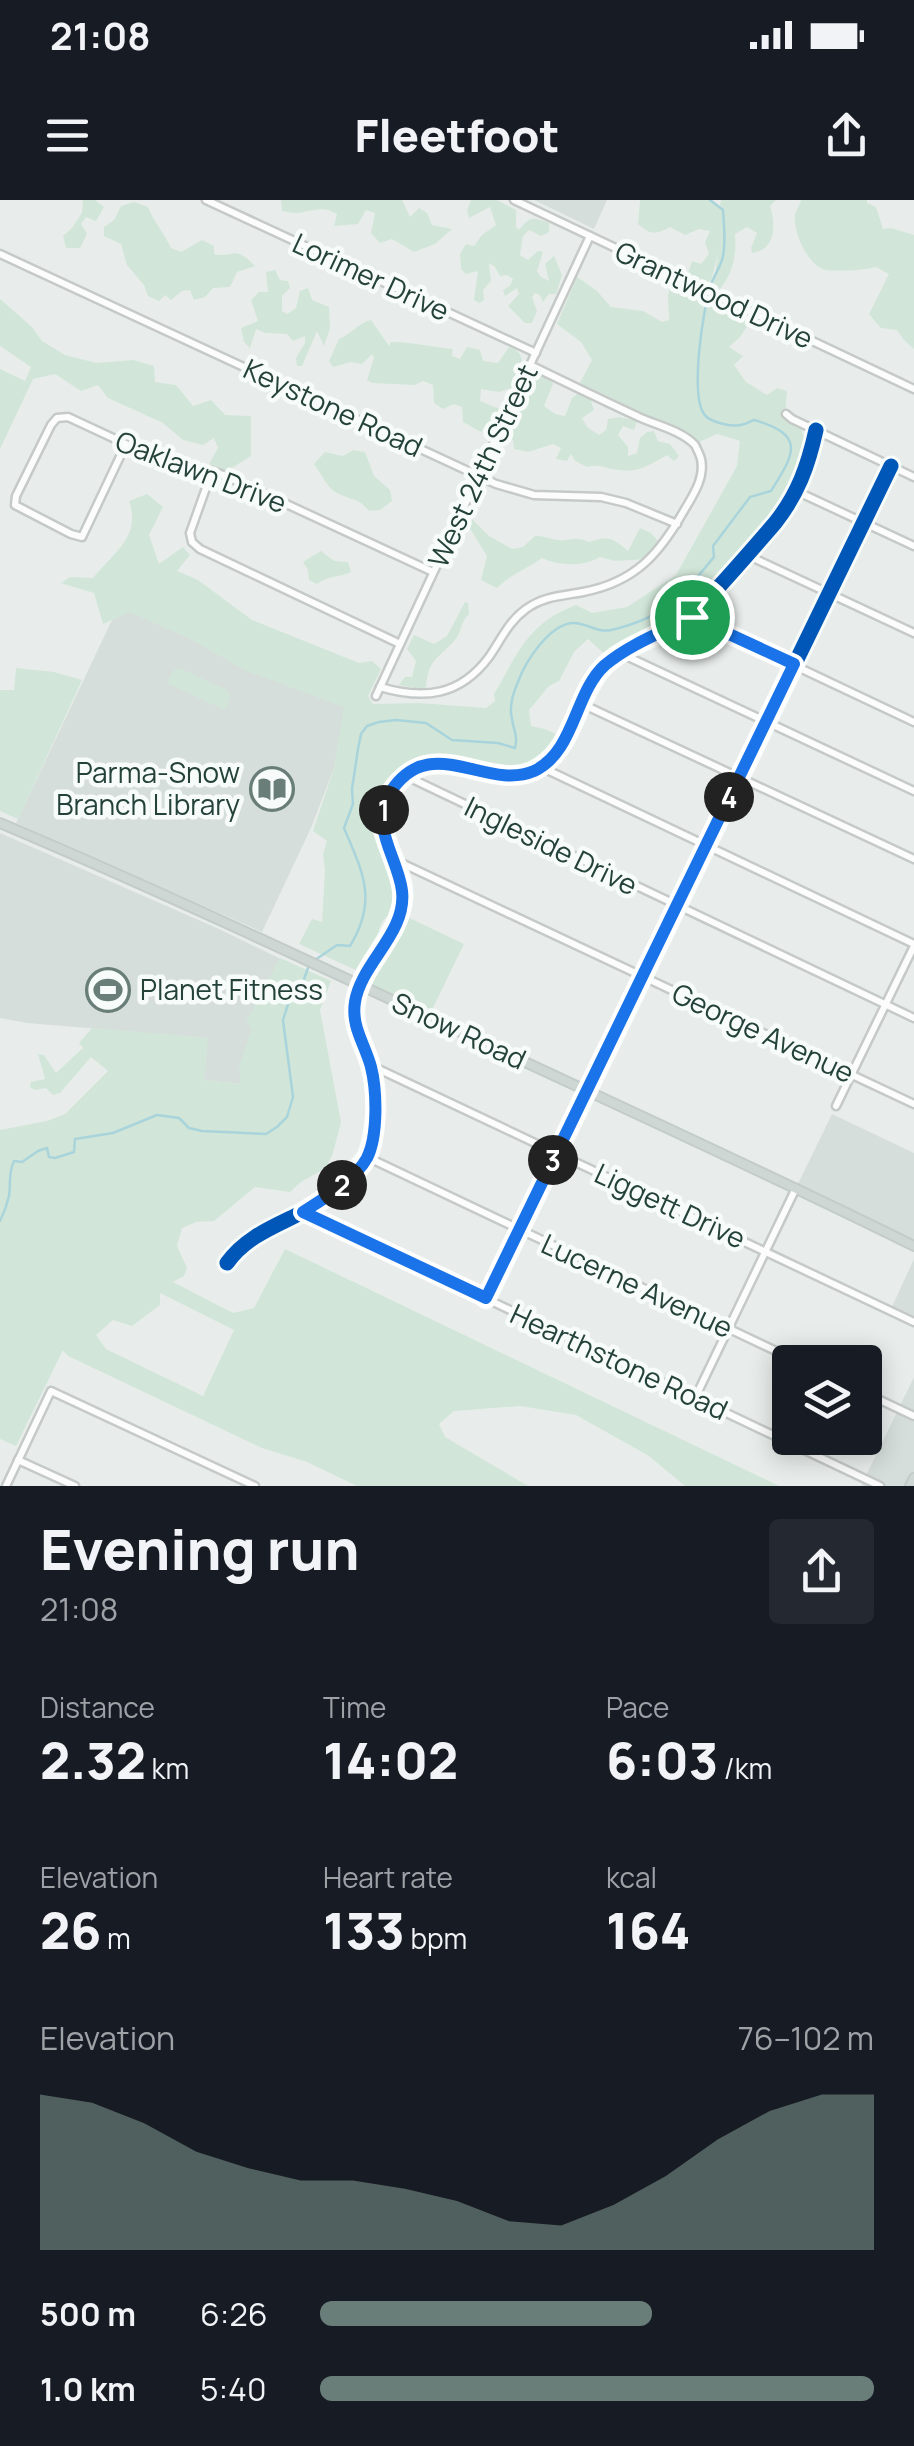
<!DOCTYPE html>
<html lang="en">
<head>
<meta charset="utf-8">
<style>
	body { margin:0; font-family:Manrope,sans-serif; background:#242831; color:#f1f3f6; height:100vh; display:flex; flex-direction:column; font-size:38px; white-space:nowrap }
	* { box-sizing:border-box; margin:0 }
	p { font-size:32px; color:#9ea1a6 }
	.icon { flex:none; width:55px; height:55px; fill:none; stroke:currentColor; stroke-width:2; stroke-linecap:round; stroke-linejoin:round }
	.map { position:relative; height:1286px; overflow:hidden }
	.side { display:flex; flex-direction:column; background:#171b24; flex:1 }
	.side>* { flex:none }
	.buttons { position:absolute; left:772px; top:1145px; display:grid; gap:20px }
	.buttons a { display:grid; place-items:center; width:110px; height:110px; border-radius:10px; background:#171b24; box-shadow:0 5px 25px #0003; font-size:50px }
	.pin { position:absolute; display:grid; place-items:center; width:85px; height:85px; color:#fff; margin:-42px; border:5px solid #fff; border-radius:50%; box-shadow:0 2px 10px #0007 }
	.km { position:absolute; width:50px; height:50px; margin:-25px; border-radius:50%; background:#222; color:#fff; font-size:28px; line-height:50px; text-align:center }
	.round { display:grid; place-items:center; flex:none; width:105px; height:105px; border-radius:10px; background:#242831 }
	.headline { display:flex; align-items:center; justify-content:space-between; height:170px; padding:0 40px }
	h1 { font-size:55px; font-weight:800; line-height:75px }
	.stats { display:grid; grid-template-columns:repeat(3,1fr); gap:15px; height:170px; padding:10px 40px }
	.stats div { display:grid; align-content:center }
	.stats b { font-size:50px; font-weight:800 }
	.stats small { font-size:28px; font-weight:400 }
	.stats p { font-size:28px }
	.chart { height:280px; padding:20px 40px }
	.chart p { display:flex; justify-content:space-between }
	.chart svg { width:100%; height:180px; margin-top:10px; fill:#697e78; opacity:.7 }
	ul { padding:0 40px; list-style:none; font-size:32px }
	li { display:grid; grid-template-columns:160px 120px 1fr; align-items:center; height:75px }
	li i { height:25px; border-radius:12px; background:#697e78 }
	.status { display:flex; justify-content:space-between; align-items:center; height:70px; padding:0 50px; background:#171b24; direction:ltr }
	.status svg { height:28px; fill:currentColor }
	header { display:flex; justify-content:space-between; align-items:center; height:130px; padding:0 40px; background:#171b24; font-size:45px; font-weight:800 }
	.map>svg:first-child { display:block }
</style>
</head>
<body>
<div class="status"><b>21:08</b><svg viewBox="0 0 49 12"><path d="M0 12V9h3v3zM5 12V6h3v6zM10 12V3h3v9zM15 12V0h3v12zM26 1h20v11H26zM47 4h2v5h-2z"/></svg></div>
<header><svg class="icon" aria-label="menu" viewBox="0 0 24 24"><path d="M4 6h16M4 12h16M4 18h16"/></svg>Fleetfoot<svg class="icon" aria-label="share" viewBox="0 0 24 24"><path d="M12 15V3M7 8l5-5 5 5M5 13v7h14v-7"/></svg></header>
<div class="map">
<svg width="914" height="1286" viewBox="0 0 914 1286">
	<rect width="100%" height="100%" fill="#e8edeb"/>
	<g fill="#d6dedb">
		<path d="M534,0H607L594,29Z"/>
		<path d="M119,405L345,507L334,568L311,628L262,732L16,623Z"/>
		<path d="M0,633L219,729L285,761L241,884L204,880L207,838L27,823L0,818Z"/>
		<path d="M832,914L914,953V1046L796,988Z"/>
		<path d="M914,1059V1122L890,1111Z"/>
		<path d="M914,1177V1278L910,1286H861Z"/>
	</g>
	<g fill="#d1e6d8" fill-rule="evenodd">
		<path d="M83,0H95L104,7L96,21L86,17L81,24L87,34L80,48H66L63,36L72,28L82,13Z"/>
		<path d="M281,0H402L410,17L419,8L427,13L432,25L452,29L435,44L414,52L392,39L380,43L371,33L375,13L366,10L358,24L334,26L337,14C323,5 313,11 298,13C293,13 288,12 282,11Z"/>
		<path d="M471,0H497L516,10V27L519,30C531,16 531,17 549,23V32L541,36L529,30L523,36L520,55L528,60L538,51L543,52L537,71L541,77L549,81L545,64L554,56L562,75L556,94H549L543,102L540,95L535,93L532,97L537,111L532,123H525L508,106L519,94L517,88L505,96L503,90L510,86L513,79L507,75L500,76L495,67L489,63L491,81L483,90L484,100L479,103L474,100L478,71L466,74L461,69L460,54L466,44L474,46L482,35L496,25L490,7L469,18L467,10Z"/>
		<path d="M640,0H712L720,6L721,0H776L770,6C776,25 776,50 752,53L751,48L757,33L747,27L735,34C737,54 733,74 719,90L713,88L718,53L711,81L701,83L688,73L692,61L701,64L709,54L705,42L710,31L699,29L685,35L670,27C656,35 650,35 638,24Z"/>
		<path d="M801,0H867V3L876,7L883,29L891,28L914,35V149L904,140L897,130L881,128L869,114L889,74L876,67C864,70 838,72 826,70C808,66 793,33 795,15C795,14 801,1 801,0Z"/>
		<path d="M134,2L148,7C154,22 164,33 171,48L181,52L202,40L214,46V54C234,59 233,43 255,66L237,72L230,87L213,88L205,97L194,100L190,90L182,91L171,100L165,95L159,101L148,96L144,85L127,65L121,44L104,36V27L114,20L121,6Z"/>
		<path d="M275,70L280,80L288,81L290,88L282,96V111L287,114L296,108L300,91L308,88L312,100L329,107L330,128L324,146L317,131L302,166H297L296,158L305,143V136L293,141L287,134L265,133L256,129L250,148L244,142L241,128L258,121L251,100L259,92H268L266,72Z"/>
		<path d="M577,77L597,91L611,107L643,111L662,122L669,120L668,96L671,81L677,83L681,88L693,91L715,107L750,122L740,137L729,147L743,156L734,165L746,182L767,195L777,188L787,191L785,217L801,229L807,246L805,262L799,280L779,313L690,414L643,438L610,459L588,439L574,452L559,481L549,486L529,510L531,526L545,529L558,535C522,615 458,530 402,572C348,614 401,653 397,699C396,713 388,713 381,724C378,730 378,739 376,746C373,755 365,764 360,772L299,744L312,719L322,722L325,671L323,654L327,641L313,631L334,568L344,507L247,471L188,438L130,412L103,424L94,393L61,383L70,377L93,378C113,353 142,336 129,301L147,294L163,307L149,335L159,364L183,347L190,355L177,371L198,380L252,420L359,463L372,461L381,469L368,496L373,504L419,503L486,508L495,501L494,494C518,453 528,423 576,405L592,413L627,407L676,375L737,266L740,241L717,234L699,242L669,226L580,183L592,160L581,142L557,124Z"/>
		<path d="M0,99L32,127L42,141L65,155L97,163L133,160L154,166L155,182L176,185L193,206L211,200L225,215L251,216V256L227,271L209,264L218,248L214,238L203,245L183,240L163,223L108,198L98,185L81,191L55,174L33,179L0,249V169L25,181L31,167L0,146Z"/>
		<path d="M371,120L389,146L391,142C412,142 432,147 453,149L452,156L460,159L467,147L480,150L483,161L498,163L509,147C531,154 520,174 512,188L499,192L481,189L480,201L502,210L495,225L487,223L481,232L463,222L462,207L454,204L443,209L434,203L433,185L423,181L415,185L372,183L367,180L374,158L372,154L362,164L351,162L333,167L329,161L339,139C352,134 358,123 371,120Z"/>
		<path d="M531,172L552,180L553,184L544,206L555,214L565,216L572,198L579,193L590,198L594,210L582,218L587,227L599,235L606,230L608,219L619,217L637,221L634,230L623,226L618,235L628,247V256L637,253L640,238L647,232L654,231L658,241L670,244L679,256L674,261L667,255C651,264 639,273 620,270C606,269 601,263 587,267L575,261L571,254L567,261L556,259L561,248L553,244L528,252L514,249L513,240L503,235Z"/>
		<path d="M353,250L365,252L374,276L390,290L392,301L380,310L369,311C359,298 350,300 337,293C327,288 321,273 314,264L325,252L343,256Z"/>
		<path d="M469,316L489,336L512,349L523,347L535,336C545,336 550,339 558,340C571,342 574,335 589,342C609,336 612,337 628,351L640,328L651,333L658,341L646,359L615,361L600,357C583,367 560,366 542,358C527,369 511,374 497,388L481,380L487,356L466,322Z"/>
		<path d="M321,351L334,361L348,362L351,372C338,378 329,375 317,384L309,380L308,370L303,362Z"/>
		<path d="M465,402L468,403L469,414C460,422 462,433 454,441C436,461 429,458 426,487L421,489L399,485L405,477H412L416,461L407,449L414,435L434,444L447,436Z"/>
		<path d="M16,468L54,472L82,480L18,619L0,611V490H14Z"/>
		<path d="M179,468L227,490L230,497L226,508L223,509L167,483L172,472Z"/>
		<path d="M405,716L464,744L430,814L365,783Z"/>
		<path d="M280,758L331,781L320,810L341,922L333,953L326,968L301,982L290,992L255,987L214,1021L196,1022L182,1028L177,1046L187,1068L184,1076L173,1082L233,1113L254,1108L285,1049L779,1286H685L649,1256L576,1215L520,1206L454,1211L439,1224L445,1237L528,1286H357L307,1262L262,1248L68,1156L63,1150L16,1246L0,1239V930L47,921L65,914L108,871L91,857L60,893L53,895L46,888L35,890L30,887L31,882L45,879L38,854L44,855L56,873L83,848L79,843L92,828L208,838L204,880L241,884L239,868L252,828L246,822ZM160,1093L234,1130L203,1196L106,1149L96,1135L113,1120L132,1126L160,1105Z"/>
	</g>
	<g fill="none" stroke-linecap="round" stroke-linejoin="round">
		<g stroke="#a9d4db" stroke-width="2.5">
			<path d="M315,760L337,745L350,746C378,700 363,673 344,628L353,604L352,589L358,549L361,534L367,526L379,522L396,520L426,523L452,540L498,543L515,548C518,536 514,532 512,519C509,507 513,493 518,482C525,462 550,423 574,423C587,423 597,433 611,430C664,418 681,397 714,357L713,346L750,297L771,291C794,254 807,235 754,220C750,221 745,225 740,225C731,227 709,222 704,214C690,194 703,108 711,85C714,75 721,67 723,56C726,41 724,26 723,10L710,0"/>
			<path d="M0,1021C4,1013 7,1005 9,996C11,983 8,973 14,961L22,962L38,951L47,948L49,957L55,958L74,952L75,939L113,933L157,915L179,918L189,928L202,931L266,934L277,927L287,917L293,897L283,820L290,798L302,785L309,765"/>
		</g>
		<g stroke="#c5cac8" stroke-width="11">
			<g id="minor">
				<path d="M206,0L536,153"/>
				<path d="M514,0L914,189"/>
				<path d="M0,54L496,284L534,295L601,297L626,303L677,324"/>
				<path d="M786,214L792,219L914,277"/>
				<path d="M126,244L82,337L71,334L15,305L16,296L51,225L57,218L68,217L171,265L212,271L226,276L433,372"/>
				<path d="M212,271L190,333L192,342L200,349L400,444"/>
				<path d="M796,291L914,346"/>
				<path d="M747,355L914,433"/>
				<path d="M692,417L914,522"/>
				<path d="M622,454L914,591"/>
				<path d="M380,487C424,500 460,496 489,457C501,440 508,422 526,409C544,396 562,396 583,392C636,382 660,353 685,309C694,294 705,277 701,259C700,255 697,249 695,245C682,231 657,225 641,218C604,201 567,183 530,165"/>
				<path d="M376,496L590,36"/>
				<path d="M582,504L914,659"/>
				<path d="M541,567L914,744"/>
				<path d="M406,576L914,818"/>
				<path d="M397,661L914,904"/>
				<path d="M372,866L914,1122"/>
				<path d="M836,906L914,746"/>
				<path d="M367,957L799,1162"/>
				<path d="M304,1012L880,1286"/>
				<path d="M227,1063C246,1037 273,1027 301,1013C321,1002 339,989 354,972C359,966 365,961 368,954C377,927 379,892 370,864C364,844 353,829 355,807C358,766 400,738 403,697C405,663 367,628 388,596C433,525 492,599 540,567C572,547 577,501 599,472C621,444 661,438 690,418C699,411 707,400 715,391C736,368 756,345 775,323C798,294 808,266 816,230"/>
				<path d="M486,1099L891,266"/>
				<path d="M865,1193L914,1216"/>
				<path d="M695,1198L796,988"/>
				<path d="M18,1260L75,1286"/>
				<path d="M6,1286L51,1191L255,1286"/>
			</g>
		</g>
		<g stroke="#c3ccc9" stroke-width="12">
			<g id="major">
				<path d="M0,623C158,690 313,763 469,836C617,905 767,973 914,1046"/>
				<path d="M910,1286L914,1278"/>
			</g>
		</g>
		<use href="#minor" stroke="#fcfcfc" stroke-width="6"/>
		<use href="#major" stroke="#cfd7d5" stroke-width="8"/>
		<g stroke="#f7fbf9" stroke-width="21">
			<g id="cycleway">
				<path d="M227,1063C246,1037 273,1027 301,1013C321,1002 339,989 354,972C359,966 365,961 368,954C377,927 379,892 370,864C364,844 353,829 355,807C358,766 400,738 403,697C405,663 367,628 388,596C433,525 492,599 540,567C572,547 577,501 599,472C621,444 661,438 690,418C699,411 707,400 715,391C736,368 756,345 775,323C798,294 808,266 816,230"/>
				<path d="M486,1099L891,266"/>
			</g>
		</g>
		<use href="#cycleway" stroke="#0057b8" stroke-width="15"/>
	</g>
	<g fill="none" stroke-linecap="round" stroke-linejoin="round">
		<g stroke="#fff" stroke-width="20">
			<path id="route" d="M692,417L794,464L486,1098L303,1012C323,999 355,980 367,958C378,936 377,891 371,867C365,844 351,827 355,802C361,763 407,733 402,691C399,661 370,625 388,596C428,528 485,592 534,571C575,552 574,493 605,465C630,444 663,432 692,417Z"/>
		</g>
		<use href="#route" stroke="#1a73e8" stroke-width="12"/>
	</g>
	<defs>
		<g id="library-ring" transform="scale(2.25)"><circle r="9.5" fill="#f7fbf9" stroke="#697e78" stroke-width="1.5"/><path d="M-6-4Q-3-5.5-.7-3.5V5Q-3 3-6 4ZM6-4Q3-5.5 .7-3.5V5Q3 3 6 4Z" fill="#697e78"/></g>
		<g id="stadium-ring" transform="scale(2.25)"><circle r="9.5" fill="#f7fbf9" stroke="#697e78" stroke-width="1.5"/><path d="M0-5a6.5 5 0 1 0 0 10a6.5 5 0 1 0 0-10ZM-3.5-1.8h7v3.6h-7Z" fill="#697e78"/></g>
	</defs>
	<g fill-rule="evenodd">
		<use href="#library-ring" x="272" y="589"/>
		<use href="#stadium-ring" x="108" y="790"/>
	</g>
	<g text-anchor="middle" stroke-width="9" stroke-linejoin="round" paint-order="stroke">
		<g font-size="28" fill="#24423a" stroke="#f7fbf9">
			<text transform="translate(371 77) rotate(25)" y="10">Lorimer Drive</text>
			<text transform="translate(714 95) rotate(25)" y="10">Grantwood Drive</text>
			<text transform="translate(333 208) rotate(25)" y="10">Keystone Road</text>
			<text transform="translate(483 266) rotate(-65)" y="10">West 24th Street</text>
			<text transform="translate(201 272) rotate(21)" y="10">Oaklawn Drive</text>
			<text transform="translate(551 646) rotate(26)" y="10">Ingleside Drive</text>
			<text transform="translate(459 831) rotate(25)" y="10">Snow Road</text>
			<text transform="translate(763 833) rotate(25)" y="10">George Avenue</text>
			<text transform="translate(670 1006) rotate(25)" y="10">Liggett Drive</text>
			<text transform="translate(637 1086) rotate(25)" y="10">Lucerne Avenue</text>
			<text transform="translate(619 1162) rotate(25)" y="10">Hearthstone Road</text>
		</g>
		<g font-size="28" fill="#24423a" stroke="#f7fbf9" text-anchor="end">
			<text x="240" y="583">Parma-Snow<tspan x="240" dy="32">Branch Library</tspan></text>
			<text x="140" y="800" text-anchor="start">Planet Fitness</text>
		</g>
	</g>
</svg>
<div class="buttons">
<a><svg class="icon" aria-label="layers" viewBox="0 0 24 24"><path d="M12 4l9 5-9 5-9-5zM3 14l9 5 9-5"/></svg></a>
</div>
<div class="pin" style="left:692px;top:417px;background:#1e9e55"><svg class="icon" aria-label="arrive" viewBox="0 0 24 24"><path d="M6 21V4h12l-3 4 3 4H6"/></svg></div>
<b class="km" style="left:384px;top:610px">1</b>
<b class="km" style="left:342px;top:985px">2</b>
<b class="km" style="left:553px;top:960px">3</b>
<b class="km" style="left:729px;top:597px">4</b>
</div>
<section class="side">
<div class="headline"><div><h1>Evening run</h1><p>21:08</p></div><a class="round"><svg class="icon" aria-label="share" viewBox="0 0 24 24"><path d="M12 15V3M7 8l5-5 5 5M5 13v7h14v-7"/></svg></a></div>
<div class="stats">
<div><p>Distance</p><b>2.32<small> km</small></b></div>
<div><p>Time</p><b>14:02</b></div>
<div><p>Pace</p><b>6:03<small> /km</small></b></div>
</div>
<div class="stats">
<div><p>Elevation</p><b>26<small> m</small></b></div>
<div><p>Heart rate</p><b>133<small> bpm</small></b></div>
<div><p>kcal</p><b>164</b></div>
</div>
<div class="chart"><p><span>Elevation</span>76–102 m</p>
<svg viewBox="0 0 160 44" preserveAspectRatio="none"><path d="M0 44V6L10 8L20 13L30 20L40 24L50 27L60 27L70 29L80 32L90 37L100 38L110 33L120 26L130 17L140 10L150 6L160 6V44z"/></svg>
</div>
<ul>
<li><b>500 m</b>6:26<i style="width:60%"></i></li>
<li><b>1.0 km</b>5:40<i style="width:100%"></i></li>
</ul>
</section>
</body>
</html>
